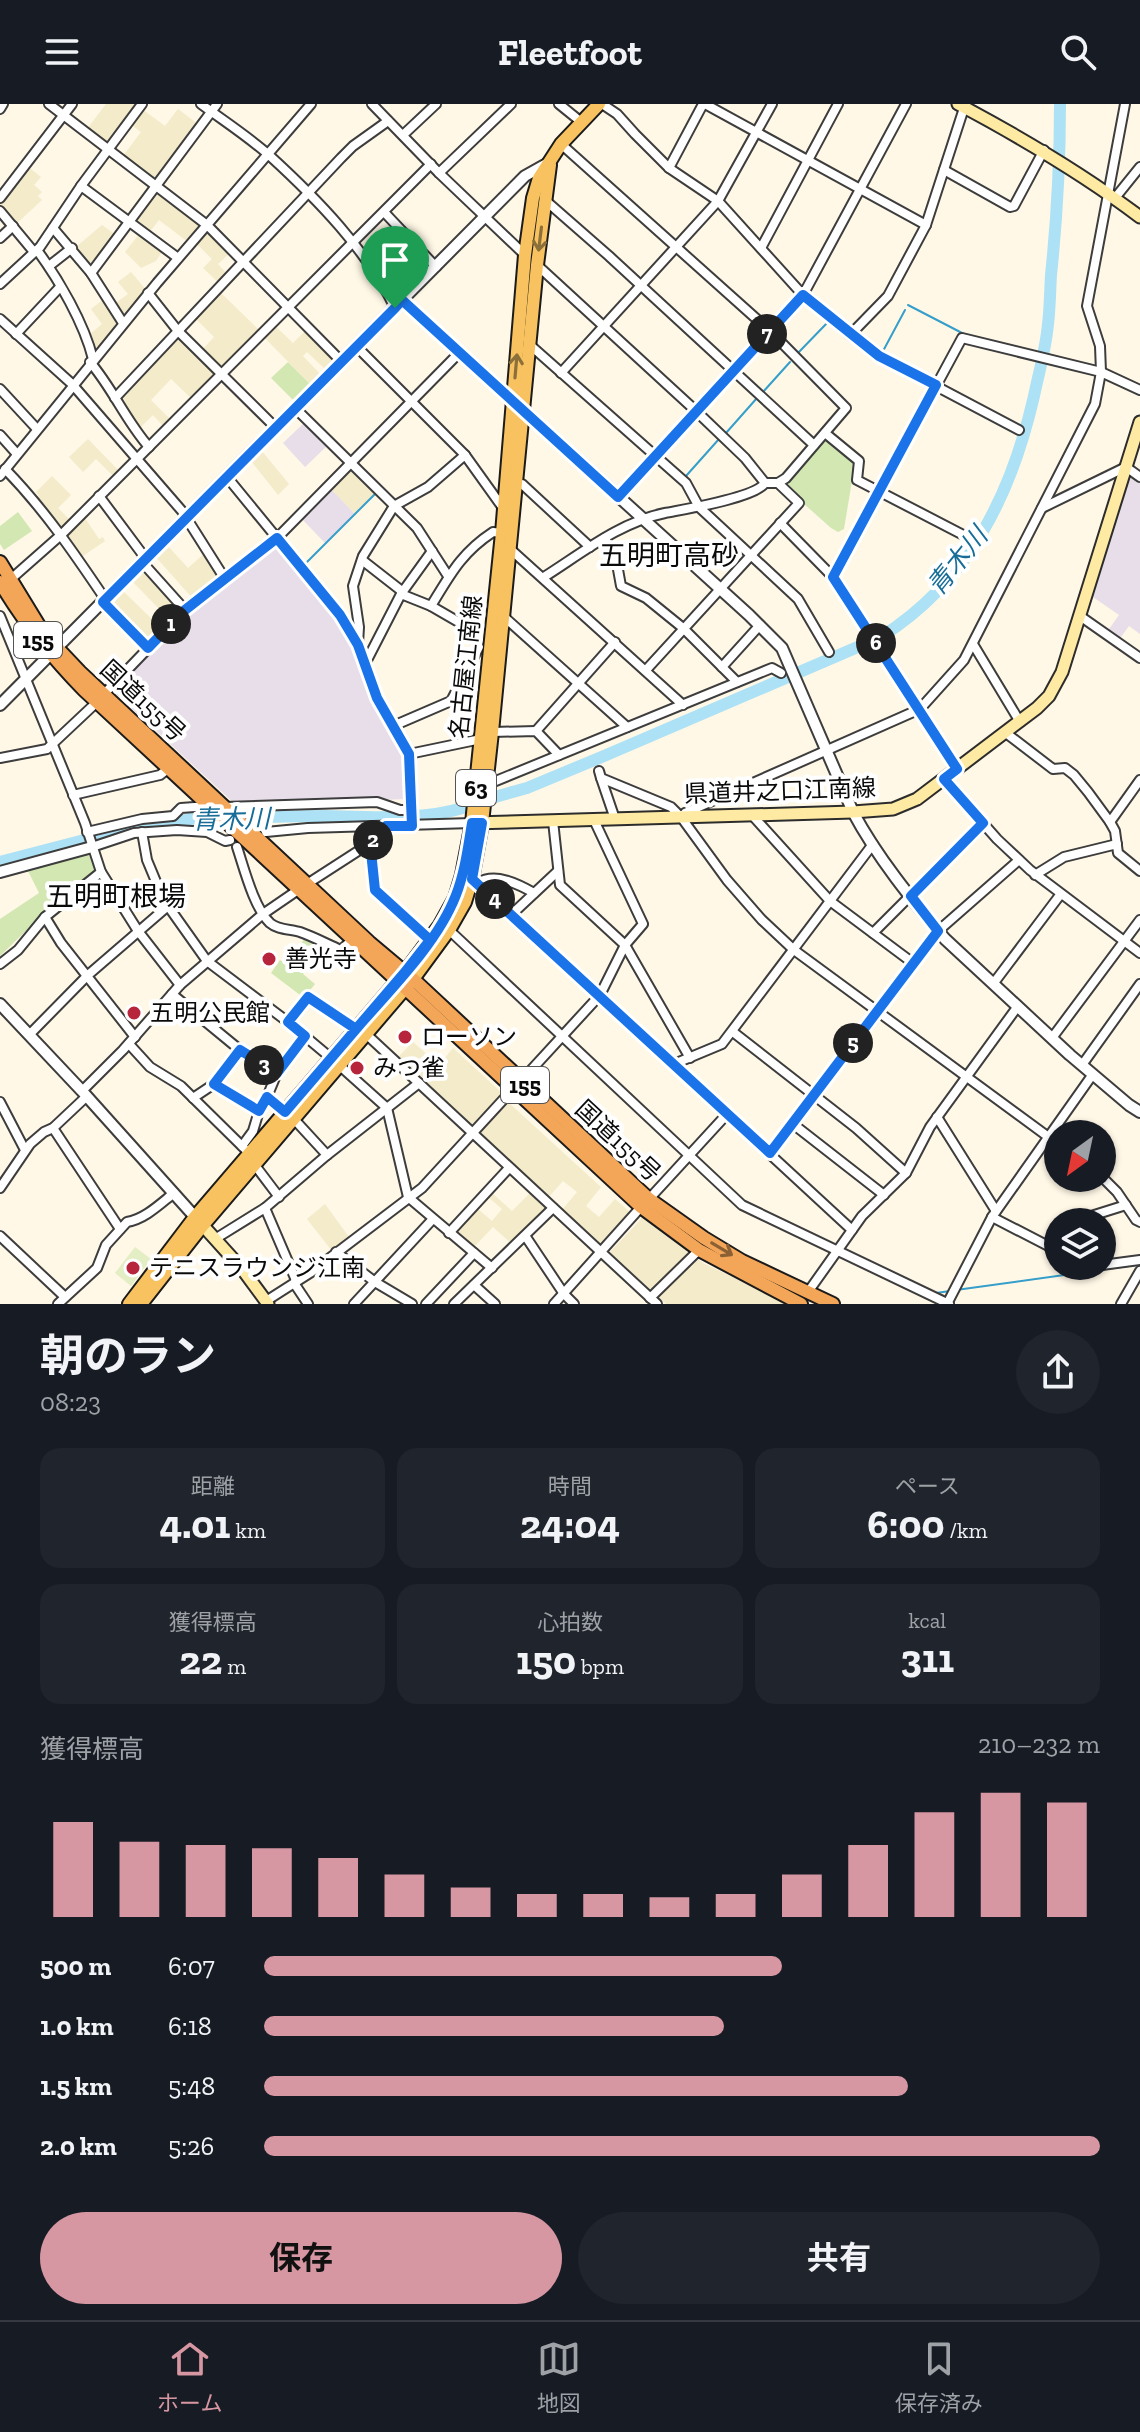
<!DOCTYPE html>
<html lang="ja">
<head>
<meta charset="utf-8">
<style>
	body { margin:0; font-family:"Zilla Slab","Noto Sans JP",serif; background:#20242c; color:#f1f3f6; height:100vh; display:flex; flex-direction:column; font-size:30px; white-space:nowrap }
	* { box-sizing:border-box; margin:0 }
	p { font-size:26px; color:#9ea1a6 }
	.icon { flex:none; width:44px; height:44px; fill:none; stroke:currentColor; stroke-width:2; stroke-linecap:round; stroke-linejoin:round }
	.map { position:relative; height:1200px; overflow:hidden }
	.details { display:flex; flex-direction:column; background:#171b24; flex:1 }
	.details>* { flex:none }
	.needle { width:52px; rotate:213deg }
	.buttons { position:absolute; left:1044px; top:1016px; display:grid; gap:16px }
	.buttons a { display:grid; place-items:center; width:72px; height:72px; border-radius:50%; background:#171b24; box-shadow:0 2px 6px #0004; font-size:40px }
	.pin { position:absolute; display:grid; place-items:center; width:68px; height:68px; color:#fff; margin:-82px -34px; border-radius:50% 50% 50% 0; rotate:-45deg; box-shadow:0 0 8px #0007 }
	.pin .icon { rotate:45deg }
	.km { position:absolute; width:40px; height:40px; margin:-20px; border-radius:50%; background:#222; color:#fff; font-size:22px; line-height:40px; text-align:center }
	.round { display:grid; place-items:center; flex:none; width:84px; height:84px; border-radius:42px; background:#20242c }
	.overview { display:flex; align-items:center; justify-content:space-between; height:136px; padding:0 40px }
	h1 { font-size:44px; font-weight:700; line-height:60px }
	.metrics { display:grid; grid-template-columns:repeat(3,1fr); gap:12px; height:136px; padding:8px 40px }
	.metrics div { display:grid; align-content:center; border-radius:20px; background:#20242c; text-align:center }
	.metrics b { font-size:40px; font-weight:700 }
	.metrics small { font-size:22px; font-weight:400 }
	.metrics p { font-size:22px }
	.chart { height:224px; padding:16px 40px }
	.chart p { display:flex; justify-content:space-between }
	.chart svg { width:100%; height:144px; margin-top:8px; stroke:#d696a2; stroke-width:6 }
	.primary-button { display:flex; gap:16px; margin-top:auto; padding:16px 40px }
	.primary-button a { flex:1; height:92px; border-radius:48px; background:#d696a2; color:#111; font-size:32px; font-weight:700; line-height:92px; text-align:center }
	.primary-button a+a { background:#20242c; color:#f1f3f6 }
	ul { padding:0 40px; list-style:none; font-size:26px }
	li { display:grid; grid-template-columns:128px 96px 1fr; align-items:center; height:60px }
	li i { height:20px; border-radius:10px; background:#d696a2 }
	header { display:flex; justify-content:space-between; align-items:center; height:104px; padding:0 40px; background:#171b24; font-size:36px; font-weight:700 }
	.tabs { display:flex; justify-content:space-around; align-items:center; height:112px; border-top:2px solid #363941; background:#171b24; font-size:22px; color:#9ea1a6 }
	.tabs a { display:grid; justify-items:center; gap:4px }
	.tabs .selected { color:#d696a2 }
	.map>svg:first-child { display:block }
</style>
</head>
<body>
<header><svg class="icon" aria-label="menu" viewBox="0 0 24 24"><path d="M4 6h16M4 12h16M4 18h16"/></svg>Fleetfoot<svg class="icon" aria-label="search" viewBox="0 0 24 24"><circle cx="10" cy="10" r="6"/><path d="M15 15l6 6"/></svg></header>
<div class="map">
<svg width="1140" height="1200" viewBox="0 0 1140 1200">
	<rect width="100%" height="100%" fill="#fff8e7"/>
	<g fill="#e7dee9">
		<path d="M304,319L327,342L305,363L283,339Z"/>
		<path d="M1128,368L1140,374V530L1129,522L1118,537L1107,528L1119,511L1090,491Z"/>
		<path d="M330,384L355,410L325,439L300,413Z"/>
		<path d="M277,442L348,530L371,592L405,651L408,695L236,701L113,587L189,509Z"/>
	</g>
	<g fill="#f3ebc9">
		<path d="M106,0H139L109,39H106L87,25Z"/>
		<path d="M142,5L165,22L178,5L199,21L155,77L123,52L141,28L130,20Z"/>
		<path d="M27,62L41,73L34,81L42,88L38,92L42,96L15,121L0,102V98Z"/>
		<path d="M155,86H159L201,119V123L188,138L159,116L148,130L133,116Z"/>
		<path d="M102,121L116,131L89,164L76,143Z"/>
		<path d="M209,126L231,148L218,160L228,171L220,180L203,164L212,155L196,139Z"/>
		<path d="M140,129L163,146L156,157L141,164L125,148Z"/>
		<path d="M131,168L147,187L124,213H121L113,201L128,190L118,178Z"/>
		<path d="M219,187L261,228L222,265L201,247L214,233L194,213Z"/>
		<path d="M104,195L119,220L94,247L89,231L102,220L91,205Z"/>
		<path d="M274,221L293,239L307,225L334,256L325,265L307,248L303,252L320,270L310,280L263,232Z"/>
		<path d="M176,233H179L218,271L193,296L171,275L151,296L172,317L165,324L153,311L137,327L119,295Z"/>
		<path d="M88,335L120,368L115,374L96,355L83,368L69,353Z"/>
		<path d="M261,346L289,380L278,391L251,357Z"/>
		<path d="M348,366H351L375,389L355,410L330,384Z"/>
		<path d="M52,372L71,391L58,404L71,417L63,425H60L36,395L39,392L36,388Z"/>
		<path d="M83,411L99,435L103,433L105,437L80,454L66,432Z"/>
		<path d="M167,441L188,464L206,448L221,472L220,476L194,496L155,452Z"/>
		<path d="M142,466H146L180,503V506L170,516L132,477Z"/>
		<path d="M123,487L162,525L146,540L111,501Z"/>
		<path d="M413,938L439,961L453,944L503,990L471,1024L396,955Z"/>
		<path d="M507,997L601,1083L586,1102L599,1113L615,1095L631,1109L600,1144L561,1107L577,1088L563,1077L547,1095L477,1029Z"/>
		<path d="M492,1089L512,1107L530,1089L548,1105L512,1140L493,1123L473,1144L455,1129L478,1105L492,1117L502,1105L488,1093Z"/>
		<path d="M325,1100L349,1133L332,1147L307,1115Z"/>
		<path d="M642,1114L703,1159L789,1200H666L610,1148Z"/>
	</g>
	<g fill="#d3e7b3">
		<path d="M288,258L310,280L293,296L271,274Z"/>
		<path d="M825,334L855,359L844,425L838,428L831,424L784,382Z"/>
		<path d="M18,408L32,427L4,446L0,440V422Z"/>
		<path d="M87,748L97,768L39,814L0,852V815L39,789L27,765Z"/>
		<path d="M304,835L322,841L303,870L315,880L304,894L271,869L280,856L284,859L288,855L291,857Z"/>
	</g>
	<path fill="#e4eec4" d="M135,1143L151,1155L131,1182L115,1169Z"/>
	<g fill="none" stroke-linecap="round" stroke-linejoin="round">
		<g stroke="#359eca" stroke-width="2">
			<path d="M908,201L964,230"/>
			<path d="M882,249L905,206"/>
			<path d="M797,250L828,218"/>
			<path d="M763,288L790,258"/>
			<path d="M726,329L757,294"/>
			<path d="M686,372L719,335"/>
			<path d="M284,435L305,460L375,390"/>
			<path d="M159,539L189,508L274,442"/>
			<path d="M956,1186L1136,1161"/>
			<path d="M936,1189L950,1187"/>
		</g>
		<g stroke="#ade1f5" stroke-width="12">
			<path d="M495,693L527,684L604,652L881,533C969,477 1011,392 1034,292C1039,268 1046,244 1048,220C1050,204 1050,187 1051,171C1057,114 1060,57 1060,0"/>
			<path d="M0,758L142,721L175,719L189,715C234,714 280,712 325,712C372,713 422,717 466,703"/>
		</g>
		<path stroke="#dad4c6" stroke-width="8" stroke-dasharray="8 4" stroke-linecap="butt" d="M235,735L237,743"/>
		<g stroke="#3d3d3d" stroke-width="12">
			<g id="minor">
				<path d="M49,0L207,121L341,257"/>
				<path d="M201,0C224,17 249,33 270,52C317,95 367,146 395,204"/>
				<path d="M372,0L439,69L525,151"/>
				<path d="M559,0L580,17"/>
				<path d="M602,0L617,10L635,30L669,64L718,97L803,191L850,231L879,252L1019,326"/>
				<path d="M705,0L926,121"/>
				<path d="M0,5L3,0"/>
				<path d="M403,31L436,0"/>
				<path d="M669,64L703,0"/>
				<path d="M944,66L1010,103L1014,102L1044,46"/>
				<path d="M439,69L511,0"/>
				<path d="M81,82L178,154"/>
				<path d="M0,94L72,0"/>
				<path d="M1115,94L1140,63"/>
				<path d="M545,96L609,152L814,341"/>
				<path d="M0,107L34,148"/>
				<path d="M384,108L436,163"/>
				<path d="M53,124L91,169L123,219"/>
				<path d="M0,134L13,122"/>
				<path d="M761,144L838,0"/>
				<path d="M37,146C59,176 84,219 93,255"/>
				<path d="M537,161L696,307L745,354L765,379"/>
				<path d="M49,162L72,144"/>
				<path d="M91,169L217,0"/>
				<path d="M0,180L40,143L81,82L142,0"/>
				<path d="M148,189L178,227L276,324"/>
				<path d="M0,215L72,280L182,407L225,475"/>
				<path d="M16,230L60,183"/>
				<path d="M850,231L888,192L926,121L965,1"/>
				<path d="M530,241L686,379L699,403L798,495L829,548"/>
				<path d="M356,242L465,351L503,404"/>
				<path d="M90,258C113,285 126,317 149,343"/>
				<path d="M561,269L718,97L772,0"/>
				<path d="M0,285L37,325"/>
				<path d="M115,294L341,54L353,42L388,17"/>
				<path d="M295,304L417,424L448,472"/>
				<path d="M825,329L859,357L857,376L971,435"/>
				<path d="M0,331L17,350"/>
				<path d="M5,365C44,405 74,449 105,495"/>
				<path d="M0,372L157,179L311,0"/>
				<path d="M227,373L340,511L358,541L377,594L409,650L412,722"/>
				<path d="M516,380H522L590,443"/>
				<path d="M99,392L146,455"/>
				<path d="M618,393L803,191L906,0"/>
				<path d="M1042,404L1126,363L1140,373"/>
				<path d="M780,419L833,473"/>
				<path d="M605,434L617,460L621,482L646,494L683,524L737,578"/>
				<path d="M509,444L683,601"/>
				<path d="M362,456L403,488"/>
				<path d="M142,458L185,506"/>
				<path d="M544,473C582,449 620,418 665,409C685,405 755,394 765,379H778L786,374L846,304L770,227L561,40"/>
				<path d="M11,475L62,430L431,60"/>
				<path d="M103,498L148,544"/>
				<path d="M431,502C450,471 461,449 493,428L502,429"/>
				<path d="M0,512L85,719L101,768L138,827L180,881"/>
				<path d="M503,512L627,623"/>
				<path d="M1080,512L1140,554"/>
				<path d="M358,540L359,523L353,482L363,452L394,402L428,383L465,351"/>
				<path d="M973,540L1020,618"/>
				<path d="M365,560L401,490L432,447"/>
				<path d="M722,563L760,521"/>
				<path d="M646,566L799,399L778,379"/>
				<path d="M104,590L185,506L277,434L460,248"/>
				<path d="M393,622L451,597L479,543L469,524L431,502L401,490"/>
				<path d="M536,627L615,538"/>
				<path d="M492,628L536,627L559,651"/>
				<path d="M1006,629L1053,665L1065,664L1074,671L1088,688L1110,718L1115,727L1118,749L1140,767"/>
				<path d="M409,650L481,635"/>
				<path d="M0,654L47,645L97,598"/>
				<path d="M957,665L833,473L962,234L1101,268L1140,286"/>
				<path d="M599,667L601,674L671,703L681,713L727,776L762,816L794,846L1058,1040"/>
				<path d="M601,674L615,715"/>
				<path d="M944,675L997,735L1030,766L1140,849"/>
				<path d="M486,681L772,564L781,569"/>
				<path d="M73,691L160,671L169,664"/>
				<path d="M224,703L377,698L400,706H411"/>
				<path d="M752,711L830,797L913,859"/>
				<path d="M682,712L685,709L920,605L964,556L1095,300L1101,268L1100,242L1087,202L1125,0"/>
				<path d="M553,717L560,781L625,841L690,954"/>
				<path d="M1110,718L1140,676"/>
				<path d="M87,728L142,715L173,712L181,704L208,702"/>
				<path d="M142,728L147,756L157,780L168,802L207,857L288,918L331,954"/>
				<path d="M266,728L308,724L472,719"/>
				<path d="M370,738L375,786L430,836"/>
				<path d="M92,743L134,729L177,726L207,728L225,737L230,736"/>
				<path d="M237,743C244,764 254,804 270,819C278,826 290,825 300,828C314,833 327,840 341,846L352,836"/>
				<path d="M1035,771L1064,753L1117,740"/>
				<path d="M472,775L852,1126"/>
				<path d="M478,779C495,768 518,780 534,789"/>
				<path d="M307,780L386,729V722"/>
				<path d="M512,810L558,767"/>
				<path d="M45,813L61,839L135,933"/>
				<path d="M449,826L742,1101L949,1200"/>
				<path d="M873,829L983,719"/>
				<path d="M0,860L18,846L45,813L101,768"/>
				<path d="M993,880L1060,791"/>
				<path d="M172,890L240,946L277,969"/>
				<path d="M288,918L308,893L356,925"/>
				<path d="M733,928L856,1024L906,1069"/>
				<path d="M30,930L88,871L168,802"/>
				<path d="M366,930L657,1200"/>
				<path d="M1052,934L1140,816"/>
				<path d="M129,940L150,963L181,982L249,1049"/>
				<path d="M674,960L722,940L873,740"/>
				<path d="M339,961L387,1004L408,1093L492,1164"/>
				<path d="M1082,961L1140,880"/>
				<path d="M521,977L600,891L625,841L643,820L594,716"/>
				<path d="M214,980L240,946"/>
				<path d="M82,987L123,946L180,881L263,810L298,786"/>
				<path d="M267,993L277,969L305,932"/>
				<path d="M193,994L214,980L259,1007L253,1027L242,1042"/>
				<path d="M0,998L25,1046"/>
				<path d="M259,1007L267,993L285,1008"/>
				<path d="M937,1013L996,1107"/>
				<path d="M293,1014L327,1051"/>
				<path d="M793,1020L884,1091"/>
				<path d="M53,1024L120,1125"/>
				<path d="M770,1049L938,827L1019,756"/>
				<path d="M254,1060L279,1093"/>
				<path d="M1102,1073L1117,1088L1136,1116L1140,1118"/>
				<path d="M0,1084L30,1040L44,1028L53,1024L87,992"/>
				<path d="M649,1095L728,1009"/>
				<path d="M265,1104L295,1174L296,1182L308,1200"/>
				<path d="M992,1113L1058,1147"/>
				<path d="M1068,1118L1071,1112H1091L1126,1101"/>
				<path d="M449,1129L509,1064"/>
				<path d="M0,1132L65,1193"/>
				<path d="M526,1133L564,1190L574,1200"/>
				<path d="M215,1135L265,1104L327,1051L419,979"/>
				<path d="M336,1148L375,1178L412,1200"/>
				<path d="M1102,1161L1140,1156"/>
				<path d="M1089,1162H1092"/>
				<path d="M474,1181L495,1200"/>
				<path d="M808,1188L862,1112L906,1069L930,1023L1018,902"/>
				<path d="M650,1194L699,1146"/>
				<path d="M266,1197L310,1169L422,1084L513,985"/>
				<path d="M58,1200L97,1164L106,1141L127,1118C145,1115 160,1100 174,1089"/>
				<path d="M354,1200L432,1116"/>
				<path d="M426,1200L474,1149"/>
				<path d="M454,1200L553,1104"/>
				<path d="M554,1200L641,1103"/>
				<path d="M947,1200L992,1113L1093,970"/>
				<path d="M1121,1200L1140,1167"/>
			</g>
		</g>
		<g stroke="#3d3d3d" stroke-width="14">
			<g id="tertiary">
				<path d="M402,196L749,511L782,544L853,708C877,753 912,796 945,835L1070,951L1129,1001L1140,1008"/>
				<path d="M0,601L525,72L550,58"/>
				<path d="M0,768L92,743"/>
				<path d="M0,900L82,987L195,1113"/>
			</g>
		</g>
		<g stroke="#2c2c2c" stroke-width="15">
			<g id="secondary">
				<path d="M958,0C1022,34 1082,69 1140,113"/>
				<path d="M473,719L853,708L893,705L917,695L1037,604L1049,592L1062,568L1140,318"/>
				<path d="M197,1115L243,1166L268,1200"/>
			</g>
		</g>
		<g stroke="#1b1b1b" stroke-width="16">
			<g id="primary">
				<path d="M129,1200L195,1113L405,868L440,821L455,794L462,771L472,719L502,429L525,151L533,94L539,74L561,40L599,0"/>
				<path d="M141,1200L203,1121L413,875L449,826L465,798L472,775L482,719L492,628L537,161L550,61"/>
			</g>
		</g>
		<g stroke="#1b1b1b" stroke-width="16">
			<g id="trunk">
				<path d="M0,458L44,530L80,568L369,838L413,875L649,1095L704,1134L742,1157L833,1200"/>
				<path d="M0,478C24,519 51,552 84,586L641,1103L699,1146L801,1200"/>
			</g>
		</g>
		<use href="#minor" stroke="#fff" stroke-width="8"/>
		<use href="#tertiary" stroke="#fff" stroke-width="10"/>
		<use href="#secondary" stroke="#feeaa3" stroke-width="11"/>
		<use href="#primary" stroke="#f7c25f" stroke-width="12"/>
		<use href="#trunk" stroke="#f4a658" stroke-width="12"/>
	</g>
	<defs><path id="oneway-shaft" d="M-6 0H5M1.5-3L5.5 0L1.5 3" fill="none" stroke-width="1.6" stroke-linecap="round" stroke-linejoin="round" transform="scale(2)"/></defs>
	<g stroke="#8c6f39">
		<use href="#oneway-shaft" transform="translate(540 135) rotate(97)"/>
		<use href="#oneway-shaft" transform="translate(516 262) rotate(-85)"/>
	</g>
	<use stroke="#8b6035" href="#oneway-shaft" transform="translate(722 1145) rotate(31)"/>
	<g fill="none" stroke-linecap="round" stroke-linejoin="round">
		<g stroke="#fff" stroke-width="16">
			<path id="route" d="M395,204L103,498L148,544L185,506L277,434L340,511L358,541L377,594L409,650L412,722H386V729L370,738L375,786L430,836L405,868L285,1008L267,993L259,1007L214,980L240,946L277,969L305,932L288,918L308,893L356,925C390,886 437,840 456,791C465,768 468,743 472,719H482L472,775L770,1049L938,827L911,792L983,719L944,675L957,665L833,473L936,281L879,252L803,191L618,393L402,196L395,204"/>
		</g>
		<use href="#route" stroke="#1a73e8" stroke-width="10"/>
	</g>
	<g fill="#b6253b" stroke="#fff" stroke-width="3">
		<circle cx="269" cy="855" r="8"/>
		<circle cx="134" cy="909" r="8"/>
		<circle cx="405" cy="933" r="8"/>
		<circle cx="357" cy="964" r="8"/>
		<circle cx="133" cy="1164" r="8"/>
	</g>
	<g text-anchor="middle" stroke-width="8" stroke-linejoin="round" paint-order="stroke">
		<g fill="#fff" stroke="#545454" stroke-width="2">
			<rect x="14" y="518" width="48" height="36" rx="6"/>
			<rect x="456" y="666" width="40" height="36" rx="6"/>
			<rect x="501" y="963" width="48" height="36" rx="6"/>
		</g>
		<g font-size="22" font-weight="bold" fill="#0a0a0a">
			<text x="38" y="544">155</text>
			<text x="476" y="692">63</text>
			<text x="525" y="989">155</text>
		</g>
		<g font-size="24" fill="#0a0a0a" stroke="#fff">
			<text transform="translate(466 563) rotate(-84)" y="8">名古屋江南線</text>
			<text transform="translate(143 597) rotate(43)" y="8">国道155号</text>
			<text transform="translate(780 687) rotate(-2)" y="8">県道井之口江南線</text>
			<text transform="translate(618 1037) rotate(43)" y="8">国道155号</text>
		</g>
		<g font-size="24" fill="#0a0a0a" stroke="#fff" text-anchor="start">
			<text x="285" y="863">善光寺</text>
			<text x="150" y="917">五明公民館</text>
			<text x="421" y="941">ローソン</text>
			<text x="373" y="972">みつ雀</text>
			<text x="149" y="1172">テニスラウンジ江南</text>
		</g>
		<g font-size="26" font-style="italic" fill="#176d98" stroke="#fff">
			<text transform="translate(957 457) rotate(-51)" y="9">青木川</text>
			<text transform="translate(231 715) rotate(-1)" y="9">青木川</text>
		</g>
		<g font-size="28" fill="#0a0a0a" stroke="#fff">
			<text x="669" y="461">五明町高砂</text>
			<text x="116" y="802">五明町根場</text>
		</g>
	</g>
</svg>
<div class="buttons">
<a><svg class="needle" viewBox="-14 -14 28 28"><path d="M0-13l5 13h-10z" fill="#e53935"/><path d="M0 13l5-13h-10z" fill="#9ea1a6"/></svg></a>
<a><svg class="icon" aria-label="layers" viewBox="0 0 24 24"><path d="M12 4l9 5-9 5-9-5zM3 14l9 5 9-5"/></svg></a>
</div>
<div class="pin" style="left:395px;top:204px;background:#1e9e55"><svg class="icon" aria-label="arrive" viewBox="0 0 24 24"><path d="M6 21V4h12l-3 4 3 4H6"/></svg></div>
<b class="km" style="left:171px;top:520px">1</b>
<b class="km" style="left:373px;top:736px">2</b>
<b class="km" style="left:264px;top:961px">3</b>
<b class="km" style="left:495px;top:795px">4</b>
<b class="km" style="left:853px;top:939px">5</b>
<b class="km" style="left:876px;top:539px">6</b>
<b class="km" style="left:767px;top:230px">7</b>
</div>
<section class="details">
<div class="overview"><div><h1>朝のラン</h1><p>08:23</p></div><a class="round"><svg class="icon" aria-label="share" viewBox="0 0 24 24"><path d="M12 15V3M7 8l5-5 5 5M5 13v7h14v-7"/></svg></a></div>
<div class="metrics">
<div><p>距離</p><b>4.01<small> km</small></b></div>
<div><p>時間</p><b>24:04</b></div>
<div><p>ペース</p><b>6:00<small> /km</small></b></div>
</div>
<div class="metrics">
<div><p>獲得標高</p><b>22<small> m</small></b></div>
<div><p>心拍数</p><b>150<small> bpm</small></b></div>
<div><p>kcal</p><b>311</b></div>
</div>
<div class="chart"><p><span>獲得標高</span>210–232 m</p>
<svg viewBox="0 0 160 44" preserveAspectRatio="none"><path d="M5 44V15M15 44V21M25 44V22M35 44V23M45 44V26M55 44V31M65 44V35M75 44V37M85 44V37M95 44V38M105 44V37M115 44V31M125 44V22M135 44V12M145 44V6M155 44V9"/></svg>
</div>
<ul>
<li><b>500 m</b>6:07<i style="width:62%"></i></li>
<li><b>1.0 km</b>6:18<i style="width:55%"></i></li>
<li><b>1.5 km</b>5:48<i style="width:77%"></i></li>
<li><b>2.0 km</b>5:26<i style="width:100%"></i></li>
</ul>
<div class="primary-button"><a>保存</a><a>共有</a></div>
</section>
<nav class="tabs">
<a class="selected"><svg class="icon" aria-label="home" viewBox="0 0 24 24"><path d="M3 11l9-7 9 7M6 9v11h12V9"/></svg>ホーム</a>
<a><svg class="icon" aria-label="map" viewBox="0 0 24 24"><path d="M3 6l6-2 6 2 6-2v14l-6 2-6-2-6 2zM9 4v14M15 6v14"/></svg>地図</a>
<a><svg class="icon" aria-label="saved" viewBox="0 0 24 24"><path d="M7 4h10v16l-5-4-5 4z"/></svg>保存済み</a>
</nav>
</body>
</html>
